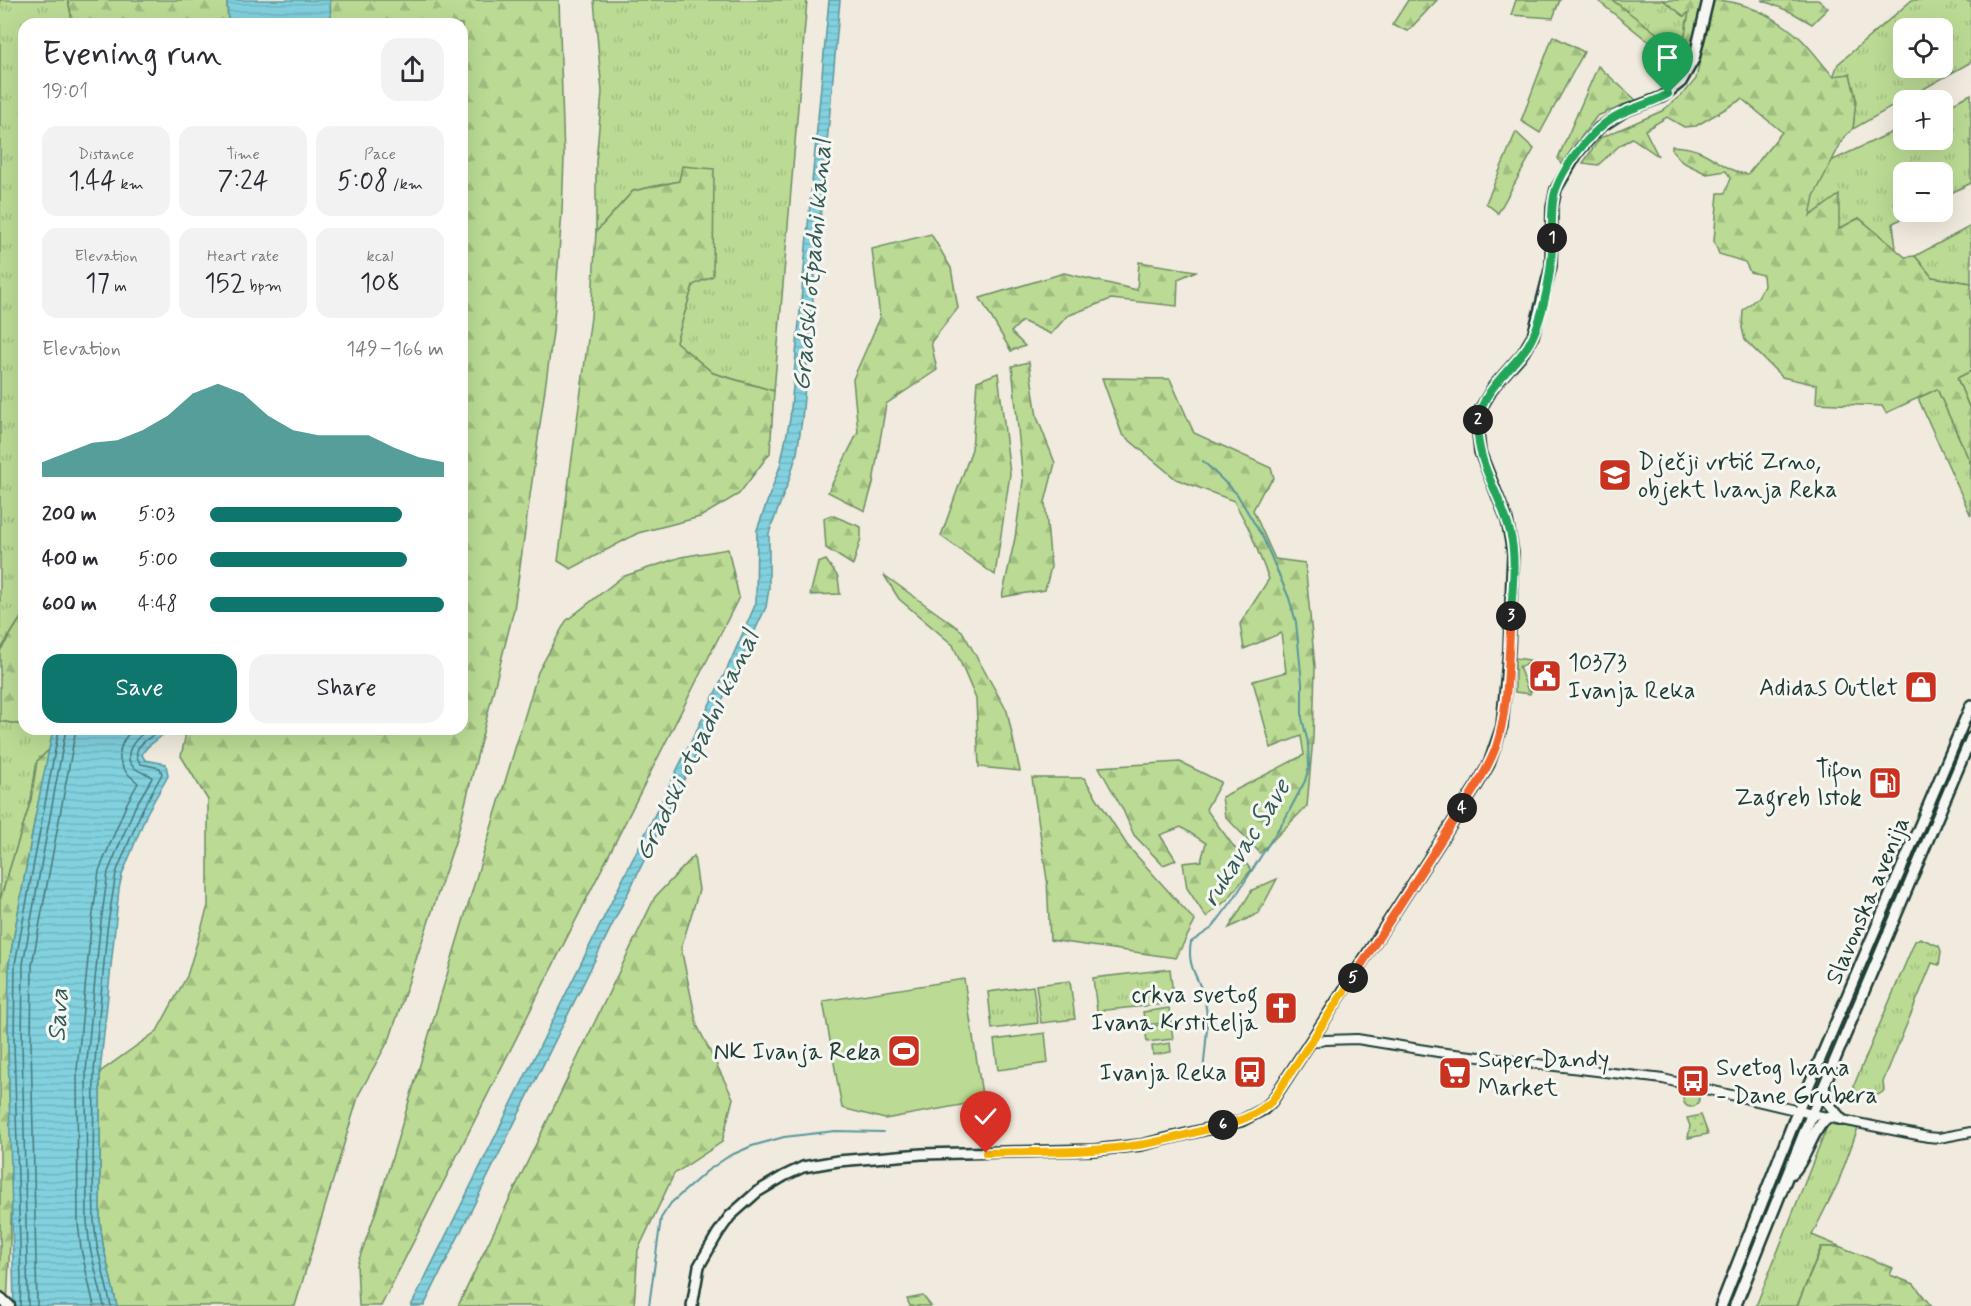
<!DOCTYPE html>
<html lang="en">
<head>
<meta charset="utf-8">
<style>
	body { margin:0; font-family:Mynerve,sans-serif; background:#f2f2f3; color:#2b2b33; height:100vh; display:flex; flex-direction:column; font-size:22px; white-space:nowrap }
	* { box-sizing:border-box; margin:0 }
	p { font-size:20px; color:#7c7c81 }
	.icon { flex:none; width:33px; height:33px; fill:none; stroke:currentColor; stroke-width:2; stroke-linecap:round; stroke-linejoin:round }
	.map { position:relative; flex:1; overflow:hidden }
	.details { position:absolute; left:18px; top:18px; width:450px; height:717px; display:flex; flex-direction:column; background:#fff; border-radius:18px; box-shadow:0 6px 24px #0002 }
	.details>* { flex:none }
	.buttons { position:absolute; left:1893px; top:18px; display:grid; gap:12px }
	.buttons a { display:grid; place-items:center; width:60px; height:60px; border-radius:12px; background:#fff; box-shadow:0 6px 24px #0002; font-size:30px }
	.pin { position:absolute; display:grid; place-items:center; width:51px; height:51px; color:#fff; margin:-62px -26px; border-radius:50% 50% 50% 0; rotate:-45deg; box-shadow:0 0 6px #0007 }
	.pin .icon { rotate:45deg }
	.km { position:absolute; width:30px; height:30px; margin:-15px; border-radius:50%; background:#222; color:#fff; font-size:16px; line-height:30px; text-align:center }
	.round { display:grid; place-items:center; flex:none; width:63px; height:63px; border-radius:18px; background:#f2f2f3 }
	.overview { display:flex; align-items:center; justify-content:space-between; height:102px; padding:0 24px }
	h1 { font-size:33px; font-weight:600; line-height:45px }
	.stats { display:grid; grid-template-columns:repeat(3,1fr); gap:9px; height:102px; padding:6px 24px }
	.stats div { display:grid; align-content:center; border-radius:15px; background:#f2f2f3; text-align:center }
	.stats b { font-size:26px; font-weight:600 }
	.stats small { font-size:16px; font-weight:400 }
	.stats p { font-size:16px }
	.chart { height:168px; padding:12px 24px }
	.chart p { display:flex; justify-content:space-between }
	.chart svg { width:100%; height:108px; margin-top:6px; fill:#0f766e; opacity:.7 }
	.primary-button { display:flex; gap:12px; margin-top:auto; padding:12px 24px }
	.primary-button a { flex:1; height:69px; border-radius:18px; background:#0f766e; color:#fff; font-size:24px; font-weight:600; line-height:69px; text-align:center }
	.primary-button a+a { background:#f2f2f3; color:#2b2b33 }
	ul { padding:0 24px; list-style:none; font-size:20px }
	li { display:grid; grid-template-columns:96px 72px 1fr; align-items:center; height:45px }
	li i { height:15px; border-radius:8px; background:#0f766e }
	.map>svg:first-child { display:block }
</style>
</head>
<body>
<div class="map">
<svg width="1971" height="1306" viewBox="0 0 1971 1306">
	<defs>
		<pattern id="grass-tufts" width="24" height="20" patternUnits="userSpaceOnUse" patternTransform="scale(1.5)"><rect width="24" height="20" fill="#bbdb94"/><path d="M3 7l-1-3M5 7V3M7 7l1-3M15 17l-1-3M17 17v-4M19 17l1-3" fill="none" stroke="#a0bd80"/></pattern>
		<pattern id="forest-firs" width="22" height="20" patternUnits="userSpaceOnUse" patternTransform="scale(1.5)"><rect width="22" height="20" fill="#bbdb94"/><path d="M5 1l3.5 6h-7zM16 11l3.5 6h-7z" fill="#a0bd80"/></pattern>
		<pattern id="park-dots" width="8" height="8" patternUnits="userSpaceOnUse" patternTransform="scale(1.5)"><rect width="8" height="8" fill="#bbdb94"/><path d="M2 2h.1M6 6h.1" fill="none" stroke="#a0bd80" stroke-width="1.8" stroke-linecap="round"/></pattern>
		<pattern id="water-rules" width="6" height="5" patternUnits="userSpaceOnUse" patternTransform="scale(1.5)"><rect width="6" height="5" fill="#82d1df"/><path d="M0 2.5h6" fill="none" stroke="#70b4c0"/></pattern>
	</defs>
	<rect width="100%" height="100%" fill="#f1eade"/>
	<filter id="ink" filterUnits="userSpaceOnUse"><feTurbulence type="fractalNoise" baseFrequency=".0167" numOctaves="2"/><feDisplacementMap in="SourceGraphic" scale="12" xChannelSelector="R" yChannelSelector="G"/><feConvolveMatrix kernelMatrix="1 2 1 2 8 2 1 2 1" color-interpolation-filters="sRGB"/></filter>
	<g filter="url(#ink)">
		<g fill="url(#grass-tufts)" stroke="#6d8c64" stroke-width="1.5" fill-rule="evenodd">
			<path d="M0,0H68L73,24H24V613L0,651Z"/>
			<path d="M594,0H807L774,391L713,373L676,342L693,285L680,181L633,191L596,232V162L602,92Z"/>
			<path d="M1612,0H1663L1684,16L1689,12L1682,53Z"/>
			<path d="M1912,0H1961L1971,2V62L1853,129L1856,99L1850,74L1833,77L1838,64ZM1904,28H1942V68H1904Z"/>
			<path d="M1971,94V183L1943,197L1942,172H1904V212H1916L1893,223L1896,249L1859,218L1839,229L1810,217L1813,196L1831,161L1903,127L1904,140H1942L1943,108Z"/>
			<path d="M1971,226V283L1932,277L1915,256Z"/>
			<path d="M1971,371V412L1957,378Z"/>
			<path d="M1937,389L1971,464V516L1918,398Z"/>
			<path d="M1515,658L1529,660L1530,663L1519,667L1528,691H1531L1530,694L1515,692Z"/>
			<path d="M0,721L24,725V729H53L50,749L37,761L31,800L0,900Z"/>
			<path d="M1920,938L1939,946L1941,951L1939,965L1932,963L1883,1082L1884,1091L1878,1095L1860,1093L1855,1090L1854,1085L1915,941Z"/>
			<path d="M1170,969L1174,1003L1097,1011L1093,978Z"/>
			<path d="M1070,981L1075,1019L1041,1023L1036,985Z"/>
			<path d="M1033,986L1038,1023L992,1029L988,992Z"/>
			<circle cx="1691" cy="1099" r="8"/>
			<path d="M1828,1124L1858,1128L1838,1183L1812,1235L1841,1247H1821L1797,1306H1756Z"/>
			<path d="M923,1296L931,1306H910L907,1299Z"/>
		</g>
		<g fill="url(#forest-firs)" stroke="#6d8c64" stroke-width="1.5">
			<path d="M68,0H227L228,24H73Z"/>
			<path d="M330,0H559L564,158L562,212L553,332L514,609L457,836L390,1038L359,1094L295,1306H117L103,1245L100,1221V1072L157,1031L187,976L208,906V800L181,756L187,729H462V24H331Z"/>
			<path d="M1408,0H1437L1408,31L1392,25Z"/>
			<path d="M1516,0H1560L1553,18L1511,15Z"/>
			<path d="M1597,0H1612L1682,52L1689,12L1684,16L1663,0H1704L1691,54H1684L1675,63Z"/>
			<path d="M1713,0C1743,0 1776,17 1799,37C1811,48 1822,64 1833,76L1850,74L1856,99L1853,129L1844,137L1814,196L1810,216L1839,195V229L1859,218L1905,257L1915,256L1932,277L1971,283V371L1957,378L1971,412V464L1937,389L1886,413L1882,406L1816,403L1817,385L1782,377L1745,340L1742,328L1743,310L1758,297L1764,286L1763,275L1750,272L1745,262L1719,254L1714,241L1718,193H1725L1731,178L1726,171L1707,174L1682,162L1672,150V146C1684,147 1695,148 1705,154C1719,161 1732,173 1748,174L1782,132L1742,99L1696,126L1684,127L1667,117L1645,130L1658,156L1632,138L1619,146L1598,165L1583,163L1600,138L1662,111L1686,91L1696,79Z"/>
			<path d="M1762,0H1818L1828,8L1812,24L1793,13Z"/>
			<path d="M1553,36L1584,52L1540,133L1521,121Z"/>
			<path d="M1598,66L1637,101L1597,116L1561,164L1558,158Z"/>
			<path d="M1516,132L1534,149L1498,213L1486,203Z"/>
			<path d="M682,166L714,169L713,276L693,285L676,342L713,373L774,391L770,453L739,494L700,517L638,533L571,569L558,561L591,317L596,232L633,191L679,181Z"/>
			<path d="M931,234L951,268L958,308L931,342L937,370L886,404L873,483L865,511L828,492L858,432L853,379L880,318L872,249Z"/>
			<path d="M1139,262L1196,271L1178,279L1177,306L1111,299L1067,316L1051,334L1022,321L1011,332L1025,346L1011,351L980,298L1064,273L1137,290Z"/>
			<path d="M1029,362L1037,417L1055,463L1045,502L1051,567L1045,590L1002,597L1015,538L1023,481L1012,366Z"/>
			<path d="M998,373L1010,474L995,575L941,536L972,449L977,381Z"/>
			<path d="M1102,378L1170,379L1194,433L1271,468L1274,478L1263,491L1253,510L1275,559L1305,563L1315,667L1313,738L1307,806L1260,853L1225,816L1222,797L1304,755L1301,736L1271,748L1253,681L1286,672L1281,633L1244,649L1240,624L1269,579L1249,529L1234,501L1176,479L1122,434Z"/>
			<path d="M831,515L861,527V538L853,565L826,548L824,518Z"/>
			<path d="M728,549L739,597L381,1306H359L357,1265L376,1211L538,672L566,621L622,577L681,557Z"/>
			<path d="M826,560L838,577L840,594L810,595L818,563Z"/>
			<path d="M884,575L962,631L1007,711L1020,771L979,767L976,699L953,645L899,599Z"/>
			<path d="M24,613V725L0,721V651Z"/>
			<path d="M50,749L35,818L9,963L8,1044L12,1197L7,1306H0V900L31,800L37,761Z"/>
			<path d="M1180,762L1221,782L1206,809L1251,870L1228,899L1206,917L1187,888L1183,863L1201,861L1206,843L1181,827L1160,835L1176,860L1163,865L1134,835L1123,810L1099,767Z"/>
			<path d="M1032,778H1084L1127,845L1195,921L1176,958L1050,940L1047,880Z"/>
			<path d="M694,856L699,890L681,948L697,1025L733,1098L722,1142L674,1174L638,1250L634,1306H458L655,897Z"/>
			<path d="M1277,879L1259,913L1229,928L1252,890Z"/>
			<path d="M1822,1247H1841L1893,1268L1890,1275L1914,1284L1931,1306H1797Z"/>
		</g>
		<path fill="url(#park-dots)" stroke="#6d8c64" stroke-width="1.5" d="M1701,1115L1708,1134L1688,1138L1690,1126L1687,1118Z"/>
		<g fill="#bbdb94" stroke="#6d8c64" stroke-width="1.5">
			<path d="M964,979L983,1101L885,1119L842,1108L823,1001Z"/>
			<path d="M1169,1008L1171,1022L1145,1025L1143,1012Z"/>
			<path d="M1171,1024L1173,1039L1147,1042L1145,1027Z"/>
			<path d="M1045,1033L1048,1063L998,1070L994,1040Z"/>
			<path d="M1170,1043L1171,1052L1153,1055L1152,1046Z"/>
		</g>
		<g fill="url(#water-rules)" stroke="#5a969b" stroke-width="1.5">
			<path d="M227,0H330L331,24H228Z"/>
			<path d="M829,0H840L802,419L797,453L789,480L769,533V589L766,607L703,741L424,1306H411L727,669L756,603L757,530L780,466L790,419Z"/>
			<path d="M53,729H167C161,741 146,743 142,755L145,760L166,764L168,776L147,813L122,875L119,889L100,1072V1221L103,1245L117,1306H14L8,1044L9,963L35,818Z"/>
		</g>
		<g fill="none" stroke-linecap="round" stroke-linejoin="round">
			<g stroke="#477878" stroke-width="1.5">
				<path d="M20,1306L21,1280L14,1044L15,964L59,729"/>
				<path d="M28,1306L22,1044L23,964L66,729"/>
				<path d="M37,1306L31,1044L32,965L76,729"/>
				<path d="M94,1306L81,1249L78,1223L77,1070L91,928L99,871L127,803L138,783C135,780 131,777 127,773C114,759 120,741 133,729"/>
				<path d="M104,1306L90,1248L87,1222L86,1071L100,929L108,872L135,807L152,778L150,775C117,766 127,744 149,729"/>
				<path d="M111,1306L97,1246L94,1221L93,1176L94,1072L107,930L116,873L142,810L162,774L160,768L141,764C127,747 150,739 161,729"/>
			</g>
			<g stroke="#5a969b" stroke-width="2">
				<path d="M1203,1076C1204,1052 1210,1025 1205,1001C1200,978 1186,968 1191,942L1212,928L1233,900L1286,817L1305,781L1309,766L1308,743L1302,718V683L1296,622L1289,598L1263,538L1237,494L1203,461"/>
				<path d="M649,1306L661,1218L671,1203L707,1171L729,1156L752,1146L784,1137L835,1131L883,1132"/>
			</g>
			<g stroke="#1f3d34" stroke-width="12">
				<path id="minor" d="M1311,1043L1325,1040L1357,1039L1438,1052L1663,1079L1812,1114L1928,1137L1939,1138L1971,1132"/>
			</g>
			<g stroke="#1f3d34" stroke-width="14">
				<g id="major">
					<path d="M1824,1086L1827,1102L1842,1120"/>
					<path d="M1798,1111L1971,705"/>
					<path d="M1812,1114L1971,738"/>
					<path d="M692,1306L699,1266L718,1233L730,1216L757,1192L784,1176L803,1167L838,1161L922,1154L1094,1150L1141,1145L1241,1121L1264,1109L1272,1101L1477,785L1489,764L1502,726L1509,650L1513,553L1507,520L1480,452L1477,423L1481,408L1494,386L1523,353L1533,336L1551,266L1552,208L1556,189L1578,152L1599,128L1625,111L1662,97L1681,82L1694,59L1708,0"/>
				</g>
			</g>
			<g stroke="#1f3d34" stroke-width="15">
				<g id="highway">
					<path d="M1792,1173C1807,1158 1812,1128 1828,1117"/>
					<path d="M0,1298L9,1306"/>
					<path d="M1721,1306L1798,1111"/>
					<path d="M1735,1306L1812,1114"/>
				</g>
			</g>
			<use href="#minor" stroke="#f6f6f2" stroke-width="8"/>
			<use href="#major" stroke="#f6f6f2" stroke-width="9"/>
			<use href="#highway" stroke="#f6f6f2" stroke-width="10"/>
		</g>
	</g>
	<g fill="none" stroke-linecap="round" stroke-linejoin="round" filter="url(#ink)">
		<g stroke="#fff" stroke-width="12">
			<path id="split-1" d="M1552,238C1552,224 1551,210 1554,196C1560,170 1592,129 1616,116C1633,107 1651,104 1668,94"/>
		</g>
		<g stroke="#fff" stroke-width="12">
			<path id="split-2" d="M1478,420C1483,390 1510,371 1527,347C1543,323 1553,267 1552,238"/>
		</g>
		<g stroke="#fff" stroke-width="12">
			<path id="split-3" d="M1478,420C1474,461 1501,494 1510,532C1517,559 1512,589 1511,616"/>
		</g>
		<g stroke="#fff" stroke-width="12">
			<path id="split-4" d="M1462,808C1475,789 1488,769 1496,747C1509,710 1508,656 1511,616"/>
		</g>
		<g stroke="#fff" stroke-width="12">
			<path id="split-5" d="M1353,978L1462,808"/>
		</g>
		<g stroke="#fff" stroke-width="12">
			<path id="split-6" d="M1223,1125C1242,1121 1258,1114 1272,1101L1353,978"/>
		</g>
		<g stroke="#fff" stroke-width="12">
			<path id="split-7" d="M986,1153C1037,1151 1088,1153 1138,1145C1167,1141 1195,1132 1223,1125"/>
		</g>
		<use href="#split-1" stroke="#22a559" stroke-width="8"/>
		<use href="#split-2" stroke="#22a559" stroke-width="8"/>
		<use href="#split-3" stroke="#22a559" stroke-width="8"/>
		<use href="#split-4" stroke="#f0652b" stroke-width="8"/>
		<use href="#split-5" stroke="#f0652b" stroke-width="8"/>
		<use href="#split-6" stroke="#f5b400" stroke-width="8"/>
		<use href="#split-7" stroke="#f5b400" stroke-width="8"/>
	</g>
	<defs>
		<g id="school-square" transform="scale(1.725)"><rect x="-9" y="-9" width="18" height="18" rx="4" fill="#c8321e" stroke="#f6f6f2"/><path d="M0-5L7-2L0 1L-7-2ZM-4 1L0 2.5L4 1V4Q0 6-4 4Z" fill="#fff"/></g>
		<g id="civic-square" transform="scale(1.725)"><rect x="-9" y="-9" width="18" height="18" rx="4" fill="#c8321e" stroke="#f6f6f2"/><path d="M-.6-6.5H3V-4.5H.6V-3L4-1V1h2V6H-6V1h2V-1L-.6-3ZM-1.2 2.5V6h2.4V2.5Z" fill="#fff"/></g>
		<g id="shop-square" transform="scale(1.725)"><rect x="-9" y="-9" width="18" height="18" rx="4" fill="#c8321e" stroke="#f6f6f2"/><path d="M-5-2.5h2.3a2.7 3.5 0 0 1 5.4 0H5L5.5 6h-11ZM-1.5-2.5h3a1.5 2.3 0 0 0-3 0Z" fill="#fff"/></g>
		<g id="fuel-square" transform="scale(1.725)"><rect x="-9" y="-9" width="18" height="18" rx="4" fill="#c8321e" stroke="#f6f6f2"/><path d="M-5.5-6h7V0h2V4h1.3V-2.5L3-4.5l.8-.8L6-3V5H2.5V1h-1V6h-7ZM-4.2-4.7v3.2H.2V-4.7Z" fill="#fff"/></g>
		<g id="church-square" transform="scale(1.725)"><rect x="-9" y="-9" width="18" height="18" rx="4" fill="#c8321e" stroke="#f6f6f2"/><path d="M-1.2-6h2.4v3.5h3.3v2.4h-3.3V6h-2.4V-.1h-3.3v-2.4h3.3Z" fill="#fff"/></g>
		<g id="stadium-square" transform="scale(1.725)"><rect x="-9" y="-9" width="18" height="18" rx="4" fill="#c8321e" stroke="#f6f6f2"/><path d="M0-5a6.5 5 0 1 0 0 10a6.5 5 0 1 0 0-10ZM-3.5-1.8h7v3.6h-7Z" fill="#fff"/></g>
		<g id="bus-square" transform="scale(1.725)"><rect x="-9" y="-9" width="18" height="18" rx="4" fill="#c8321e" stroke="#f6f6f2"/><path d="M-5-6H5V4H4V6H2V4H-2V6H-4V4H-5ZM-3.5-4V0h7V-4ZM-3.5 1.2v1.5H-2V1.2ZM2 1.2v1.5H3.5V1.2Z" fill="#fff"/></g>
		<g id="supermarket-square" transform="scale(1.725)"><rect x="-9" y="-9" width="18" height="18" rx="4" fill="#c8321e" stroke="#f6f6f2"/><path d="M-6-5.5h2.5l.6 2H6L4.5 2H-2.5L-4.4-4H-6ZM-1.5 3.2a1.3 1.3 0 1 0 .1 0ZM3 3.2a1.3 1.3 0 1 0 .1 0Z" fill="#fff"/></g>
	</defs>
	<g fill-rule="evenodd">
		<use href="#school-square" x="1615" y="475"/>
		<use href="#civic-square" x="1545" y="676"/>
		<use href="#shop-square" x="1921" y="687"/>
		<use href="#fuel-square" x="1885" y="783"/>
		<use href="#church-square" x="1281" y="1008"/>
		<use href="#stadium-square" x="904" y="1051"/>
		<use href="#bus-square" x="1250" y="1072"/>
		<use href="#supermarket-square" x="1455" y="1073"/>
		<use href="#bus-square" x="1693" y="1081"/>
	</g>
	<g text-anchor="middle" stroke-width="6" stroke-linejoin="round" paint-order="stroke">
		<g font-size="24" fill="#1f3d34" stroke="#f6f6f2" text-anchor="end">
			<text x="1638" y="469" text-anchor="start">Dječji vrtić Zrno,<tspan x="1638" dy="28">objekt Ivanja Reka</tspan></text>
			<text x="1568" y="670" text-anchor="start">10373<tspan x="1568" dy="28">Ivanja Reka</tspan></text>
			<text x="1898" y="695">Adidas Outlet</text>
			<text x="1862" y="777">Tifon<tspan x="1862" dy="28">Zagreb Istok</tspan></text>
			<text x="1258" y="1002">crkva svetog<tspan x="1258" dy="28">Ivana Krstitelja</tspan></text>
			<text x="881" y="1059">NK Ivanja Reka</text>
			<text x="1478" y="1067" text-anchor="start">Super Dandy<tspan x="1478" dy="28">Market</tspan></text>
			<text x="1716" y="1075" text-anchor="start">Svetog Ivana<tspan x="1716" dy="28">- Dane Grubera</tspan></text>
			<text x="1227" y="1080">Ivanja Reka</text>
		</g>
		<g font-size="24" fill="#1f3d34" stroke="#f6f6f2">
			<text transform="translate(1867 900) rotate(-67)" y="8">Slavonska avenija</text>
		</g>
		<g font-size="26" font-style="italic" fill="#335b56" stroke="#f6f6f2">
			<text transform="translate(811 265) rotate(-85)" y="9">Gradski otpadni kanal</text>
			<text transform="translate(696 745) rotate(-64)" y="9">Gradski otpadni kanal</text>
			<text transform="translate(1245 842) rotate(-58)" y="9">rukavac Save</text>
			<text transform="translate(57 1015) rotate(-87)" y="9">Sava</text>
		</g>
	</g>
</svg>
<div class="buttons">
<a><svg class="icon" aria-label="locate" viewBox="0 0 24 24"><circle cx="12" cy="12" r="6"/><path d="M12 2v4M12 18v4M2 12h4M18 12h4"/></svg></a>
<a>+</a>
<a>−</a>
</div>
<div class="pin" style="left:1668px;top:94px;background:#1e9e55"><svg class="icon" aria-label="arrive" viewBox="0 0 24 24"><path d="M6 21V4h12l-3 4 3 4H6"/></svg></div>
<div class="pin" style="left:986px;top:1153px;background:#d93025"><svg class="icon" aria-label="check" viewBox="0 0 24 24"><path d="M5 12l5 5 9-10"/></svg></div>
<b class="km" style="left:1552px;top:238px">1</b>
<b class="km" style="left:1478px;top:420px">2</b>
<b class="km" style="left:1511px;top:616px">3</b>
<b class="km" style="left:1462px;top:808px">4</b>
<b class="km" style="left:1353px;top:978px">5</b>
<b class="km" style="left:1223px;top:1125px">6</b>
<section class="details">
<div class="overview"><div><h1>Evening run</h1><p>19:01</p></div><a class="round"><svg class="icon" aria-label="share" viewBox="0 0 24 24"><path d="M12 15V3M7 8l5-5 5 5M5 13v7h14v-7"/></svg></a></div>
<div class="stats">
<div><p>Distance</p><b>1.44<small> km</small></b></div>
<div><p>Time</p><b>7:24</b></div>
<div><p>Pace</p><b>5:08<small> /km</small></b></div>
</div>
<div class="stats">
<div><p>Elevation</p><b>17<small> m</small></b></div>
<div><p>Heart rate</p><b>152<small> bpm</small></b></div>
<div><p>kcal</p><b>108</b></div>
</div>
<div class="chart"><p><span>Elevation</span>149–166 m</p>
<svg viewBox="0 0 160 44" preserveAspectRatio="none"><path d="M0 44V38L10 34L20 30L30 29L40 25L50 19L60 10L70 6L80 10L90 19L100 25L110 27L120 27L130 27L140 32L150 36L160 38V44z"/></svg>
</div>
<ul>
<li><b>200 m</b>5:03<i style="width:82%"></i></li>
<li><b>400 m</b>5:00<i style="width:84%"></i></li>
<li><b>600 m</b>4:48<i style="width:100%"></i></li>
</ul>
<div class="primary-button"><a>Save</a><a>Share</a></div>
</section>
</div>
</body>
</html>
